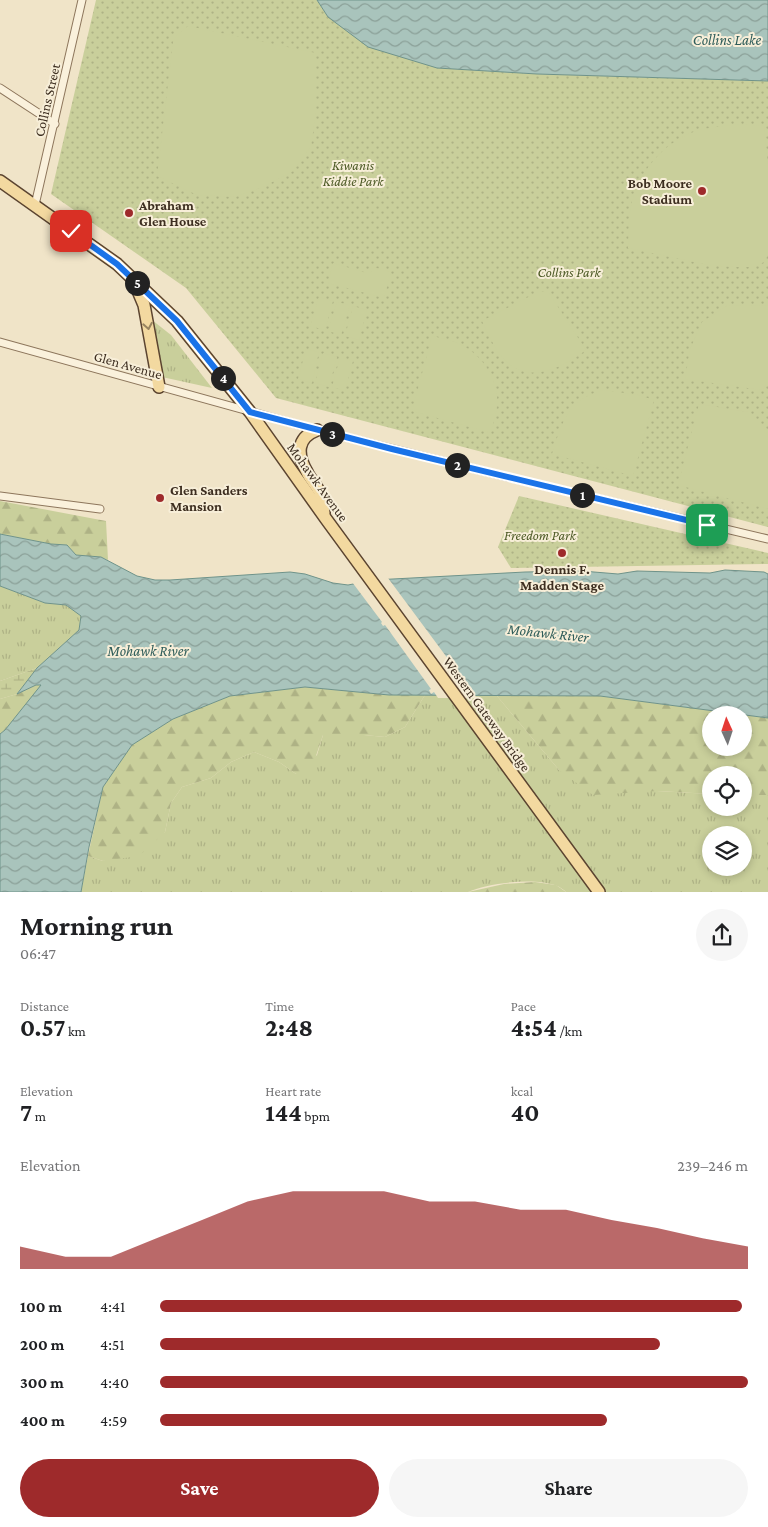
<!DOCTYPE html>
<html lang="en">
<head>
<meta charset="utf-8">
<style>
	body { margin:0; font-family:"Crimson Pro",serif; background:#f6f6f6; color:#202124; height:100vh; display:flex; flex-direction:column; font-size:19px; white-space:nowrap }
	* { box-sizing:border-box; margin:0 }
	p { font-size:16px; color:#757577 }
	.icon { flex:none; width:28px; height:28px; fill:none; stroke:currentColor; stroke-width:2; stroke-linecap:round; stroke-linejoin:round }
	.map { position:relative; height:892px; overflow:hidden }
	.sheet { display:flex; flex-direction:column; background:#fff; flex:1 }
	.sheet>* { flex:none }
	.needle { width:32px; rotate:357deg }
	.controls { position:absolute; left:702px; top:706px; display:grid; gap:10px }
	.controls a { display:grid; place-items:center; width:50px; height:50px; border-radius:50%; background:#fff; box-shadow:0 2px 8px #0003; font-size:25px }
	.pin { position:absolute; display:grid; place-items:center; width:42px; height:42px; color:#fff; margin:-21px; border-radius:10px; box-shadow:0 2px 8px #0006 }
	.km { position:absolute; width:25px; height:25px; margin:-12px; border-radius:50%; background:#222; color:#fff; font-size:14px; line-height:25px; text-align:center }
	.round { display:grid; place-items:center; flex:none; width:52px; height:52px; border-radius:26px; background:#f6f6f6 }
	.head { display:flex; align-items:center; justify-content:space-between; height:85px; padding:0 20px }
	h1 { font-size:28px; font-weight:700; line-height:38px }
	.metrics { display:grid; grid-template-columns:repeat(3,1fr); gap:8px; height:85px; padding:5px 20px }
	.metrics div { display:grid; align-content:center }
	.metrics b { font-size:25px; font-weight:700 }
	.metrics small { font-size:14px; font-weight:400 }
	.metrics p { font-size:14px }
	.chart { height:140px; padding:10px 20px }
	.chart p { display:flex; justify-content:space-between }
	.chart svg { width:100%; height:90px; margin-top:5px; fill:#9e2a2b; opacity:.7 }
	.cta { display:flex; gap:10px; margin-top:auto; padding:10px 20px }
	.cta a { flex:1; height:58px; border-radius:30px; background:#9e2a2b; color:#fff; font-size:20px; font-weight:700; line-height:58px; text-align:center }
	.cta a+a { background:#f6f6f6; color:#202124 }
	ul { padding:0 20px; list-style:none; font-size:16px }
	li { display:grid; grid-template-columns:80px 60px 1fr; align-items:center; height:38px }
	li i { height:12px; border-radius:6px; background:#9e2a2b }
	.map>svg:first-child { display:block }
</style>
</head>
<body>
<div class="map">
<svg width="768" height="892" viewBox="0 0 768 892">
	<defs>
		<pattern id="grass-tufts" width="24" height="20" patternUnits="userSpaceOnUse" patternTransform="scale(1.25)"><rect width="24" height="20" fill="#c9cf9b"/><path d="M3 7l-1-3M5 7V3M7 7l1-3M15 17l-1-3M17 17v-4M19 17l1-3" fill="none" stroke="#aeb285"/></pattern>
		<pattern id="forest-firs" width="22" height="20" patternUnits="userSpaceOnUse" patternTransform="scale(1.25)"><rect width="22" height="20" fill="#c9cf9b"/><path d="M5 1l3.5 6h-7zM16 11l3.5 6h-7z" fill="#aeb285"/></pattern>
		<pattern id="wetland-marsh" width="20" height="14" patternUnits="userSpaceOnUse" patternTransform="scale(1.25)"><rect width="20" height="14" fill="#c9cf9b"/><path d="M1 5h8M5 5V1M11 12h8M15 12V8" fill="none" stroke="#aeb285"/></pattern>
		<pattern id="park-dots" width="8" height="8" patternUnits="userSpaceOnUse" patternTransform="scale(1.25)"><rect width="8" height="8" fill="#c9cf9b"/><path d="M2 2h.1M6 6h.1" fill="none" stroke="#aeb285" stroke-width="1.8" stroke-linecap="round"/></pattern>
		<pattern id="water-waves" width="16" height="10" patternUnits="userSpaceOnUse" patternTransform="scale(1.25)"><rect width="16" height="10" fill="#a9c4bc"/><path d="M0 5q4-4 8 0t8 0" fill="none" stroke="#8ba098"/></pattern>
	</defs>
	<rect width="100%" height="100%" fill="#f0e4c8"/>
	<g fill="url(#grass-tufts)" fill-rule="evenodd">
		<path d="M152,320L171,335L212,388L162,377Z"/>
		<path d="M0,586L45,603L66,605L81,616L79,630L37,668L0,681Z"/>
		<path d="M425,695L497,696L559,770L657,791L711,794V808H744V795H768V892H566C564,890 560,887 557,886C535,877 488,883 468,892H81L88,856L103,861L165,832L171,803L182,787L211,778L231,762L254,752L279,762L296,774L317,755L323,735H364L385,737L405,727ZM711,835H744V868H711Z"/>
	</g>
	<g fill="url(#forest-firs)" fill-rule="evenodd">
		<path d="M0,501L106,521L108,560L101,557L76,555L67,545L51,544L0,534Z"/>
		<path d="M36,685H42L5,730L0,734V699L17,694Z"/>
		<path d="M305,687L389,695H425L405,727L385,737L364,735H323L311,771L296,774L279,762L254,752L231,762L211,778L182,787L171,803L165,832L139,856L103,861L88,856L103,787L132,745L173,719L230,696Z"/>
		<path d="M497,696H600L768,718V795H744V775H711V794L657,791L593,795L559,770ZM711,715H744V748H711Z"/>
		<path d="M535,882L556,885L566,892H468L504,884Z"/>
	</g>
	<path fill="url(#wetland-marsh)" d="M37,668L17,694L0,699V681Z"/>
	<g fill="url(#park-dots)">
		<path d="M96,0H317L328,17L437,68L537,74L768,81V527L276,398L186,288L51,194Z"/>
		<path d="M519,496L768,553V564L511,568L498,547Z"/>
	</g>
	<g fill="#c9cf9b">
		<path d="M188,26L316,53V113L311,146L293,171L263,187L235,197L197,195L157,176L173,42L176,36Z"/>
		<path d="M738,124L764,126L768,164V255L764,262L754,267H733L708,265L628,248C629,235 628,220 631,206C637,173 664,142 696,131C710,127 724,126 738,124Z"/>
		<path d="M333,263L370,274L373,267L391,272L384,298L328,283Z"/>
		<path d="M540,291L549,293L586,350C562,368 528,386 503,358C494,348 488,333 482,321Z"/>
		<path d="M319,297L333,301L325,330L310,326Z"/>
		<path d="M337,302L350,305L341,335L328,331Z"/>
		<path d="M728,305L768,306V384L761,390L685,379L690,349L702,322Z"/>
		<path d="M353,306L367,310L359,340L345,336Z"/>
		<path d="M432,336C439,338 448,339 455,342C480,351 500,379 497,406C496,415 493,424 491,433L412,411Z"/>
		<path d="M306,349L319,352L312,383L298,379Z"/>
		<path d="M323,353L337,357L329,387L315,383Z"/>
		<path d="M340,357L353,361L345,391L332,387Z"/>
		<path d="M604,390L638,395L654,400L633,476L552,454C562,422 568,399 604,390Z"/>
		<path d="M699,404L748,412L763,427L768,436V509L678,485Z"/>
	</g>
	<g fill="url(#water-waves)" stroke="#6f938a">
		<path d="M317,0H768V81L537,74L437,68L368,47L328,17Z"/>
		<path d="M0,534L51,544L67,545L76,555L101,557L137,576L155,580H170L290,572L305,574L333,583L348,585L374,580L525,572L582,571L618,574L637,571L710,573L725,570L764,572L768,574V718L600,696L389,695L305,687L230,696L173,719L132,745L103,787L89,847L81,892H0V734L5,730L41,685H36L17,694L37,668L79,630L81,616L66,605L45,603L0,586Z"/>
	</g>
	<path fill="#f0e4c8" d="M374,578H388L477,698H438L434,692L431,694L429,690L431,689L385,625L383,626L381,623L382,622L352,582Z"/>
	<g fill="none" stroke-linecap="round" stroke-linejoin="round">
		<g stroke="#8d765c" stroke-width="9">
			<g id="street">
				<path d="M0,88L55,124"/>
				<path d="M35,205L82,0"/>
				<path d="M0,342L317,430L524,481L768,539"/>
				<path d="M0,496L100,509"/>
			</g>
		</g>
		<g stroke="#5b4430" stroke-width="14">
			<g id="primary">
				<path d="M0,181L117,264L177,321L250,412L326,519L599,892"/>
				<path d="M136,286L144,305L159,387"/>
				<path d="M317,430C296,438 297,455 307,472C310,479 317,486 320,493C322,499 323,506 324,513"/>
			</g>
		</g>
		<use href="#street" stroke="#faf1dc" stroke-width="7"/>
		<use href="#primary" stroke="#f3d9a0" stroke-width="11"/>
	</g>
	<defs><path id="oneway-chevron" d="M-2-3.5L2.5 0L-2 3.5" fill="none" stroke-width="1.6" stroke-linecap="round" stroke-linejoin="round" transform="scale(1.25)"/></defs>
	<use stroke="#988460" href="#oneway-chevron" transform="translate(148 326) rotate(80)"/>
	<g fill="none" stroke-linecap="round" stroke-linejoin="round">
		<g stroke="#fff" stroke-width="10">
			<path id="route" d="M71,231L117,264L177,321L250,412L392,449L707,525"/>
		</g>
		<use href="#route" stroke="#1a73e8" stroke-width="6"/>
	</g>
	<g fill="#9e2a2b" stroke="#f7eed8" stroke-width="2">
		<circle cx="702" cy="191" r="5"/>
		<circle cx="129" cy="213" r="5"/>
		<circle cx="160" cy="498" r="5"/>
		<circle cx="562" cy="553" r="5"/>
	</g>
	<g text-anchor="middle" stroke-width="4" stroke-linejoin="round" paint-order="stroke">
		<g font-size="14" fill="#3d2e20" stroke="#f7eed8">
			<text transform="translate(47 100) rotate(-77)" y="5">Collins Street</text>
			<text transform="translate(128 365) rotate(16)" y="5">Glen Avenue</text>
			<text transform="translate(318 482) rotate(54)" y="5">Mohawk Avenue</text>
			<text transform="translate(487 714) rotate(54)" y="5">Western Gateway Bridge</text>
		</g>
		<g font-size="14" font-style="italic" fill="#4d5a26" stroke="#f7eed8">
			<text x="353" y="170">Kiwanis<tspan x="353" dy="16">Kiddie Park</tspan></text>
			<text x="569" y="277">Collins Park</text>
			<text x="540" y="540">Freedom Park</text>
		</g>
		<g font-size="14" font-weight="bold" fill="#3d2e20" stroke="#f7eed8" text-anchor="start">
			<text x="692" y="188" text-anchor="end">Bob Moore<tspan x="692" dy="16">Stadium</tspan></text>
			<text x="139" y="210">Abraham<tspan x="139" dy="16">Glen House</tspan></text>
			<text x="170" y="495">Glen Sanders<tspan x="170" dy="16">Mansion</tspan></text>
			<text x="562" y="574" text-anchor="middle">Dennis F.<tspan x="562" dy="16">Madden Stage</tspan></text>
		</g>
		<g font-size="15" font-style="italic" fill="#2f5d5a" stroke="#f7eed8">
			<text x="727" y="45">Collins Lake</text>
			<text transform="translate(548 633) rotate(6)" y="5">Mohawk River</text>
			<text x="148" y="656">Mohawk River</text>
		</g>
	</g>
</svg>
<div class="controls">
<a><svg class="needle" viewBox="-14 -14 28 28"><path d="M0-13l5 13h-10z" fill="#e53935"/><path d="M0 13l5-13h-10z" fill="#757577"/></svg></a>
<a><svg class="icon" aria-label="locate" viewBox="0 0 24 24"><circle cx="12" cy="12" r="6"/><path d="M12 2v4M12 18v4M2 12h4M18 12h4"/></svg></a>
<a><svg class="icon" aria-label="layers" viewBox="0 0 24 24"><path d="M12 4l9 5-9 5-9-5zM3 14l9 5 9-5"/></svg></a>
</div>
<div class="pin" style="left:707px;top:525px;background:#1e9e55"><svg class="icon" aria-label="arrive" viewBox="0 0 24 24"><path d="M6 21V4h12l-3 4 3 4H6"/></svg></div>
<div class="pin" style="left:71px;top:231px;background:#d93025"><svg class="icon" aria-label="check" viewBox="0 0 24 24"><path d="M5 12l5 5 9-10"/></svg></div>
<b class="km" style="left:582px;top:495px">1</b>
<b class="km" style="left:457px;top:465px">2</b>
<b class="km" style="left:332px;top:434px">3</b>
<b class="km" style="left:223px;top:378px">4</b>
<b class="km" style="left:137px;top:283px">5</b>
</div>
<section class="sheet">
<div class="head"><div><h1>Morning run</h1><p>06:47</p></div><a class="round"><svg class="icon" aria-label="share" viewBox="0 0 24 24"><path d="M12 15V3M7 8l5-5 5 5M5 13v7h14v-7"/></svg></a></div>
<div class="metrics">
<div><p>Distance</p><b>0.57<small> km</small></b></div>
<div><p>Time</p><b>2:48</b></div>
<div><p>Pace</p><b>4:54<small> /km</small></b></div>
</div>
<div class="metrics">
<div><p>Elevation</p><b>7<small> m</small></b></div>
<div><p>Heart rate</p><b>144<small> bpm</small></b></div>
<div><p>kcal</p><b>40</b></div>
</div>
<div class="chart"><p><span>Elevation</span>239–246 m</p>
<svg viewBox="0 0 160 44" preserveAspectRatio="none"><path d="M0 44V33L10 38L20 38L30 29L40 20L50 11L60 6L70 6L80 6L90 11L100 11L110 15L120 15L130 20L140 24L150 29L160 33V44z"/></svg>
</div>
<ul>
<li><b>100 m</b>4:41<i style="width:99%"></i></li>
<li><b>200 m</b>4:51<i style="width:85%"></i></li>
<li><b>300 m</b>4:40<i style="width:100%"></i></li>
<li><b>400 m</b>4:59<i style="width:76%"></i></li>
</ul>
<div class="cta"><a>Save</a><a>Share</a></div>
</section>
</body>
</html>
